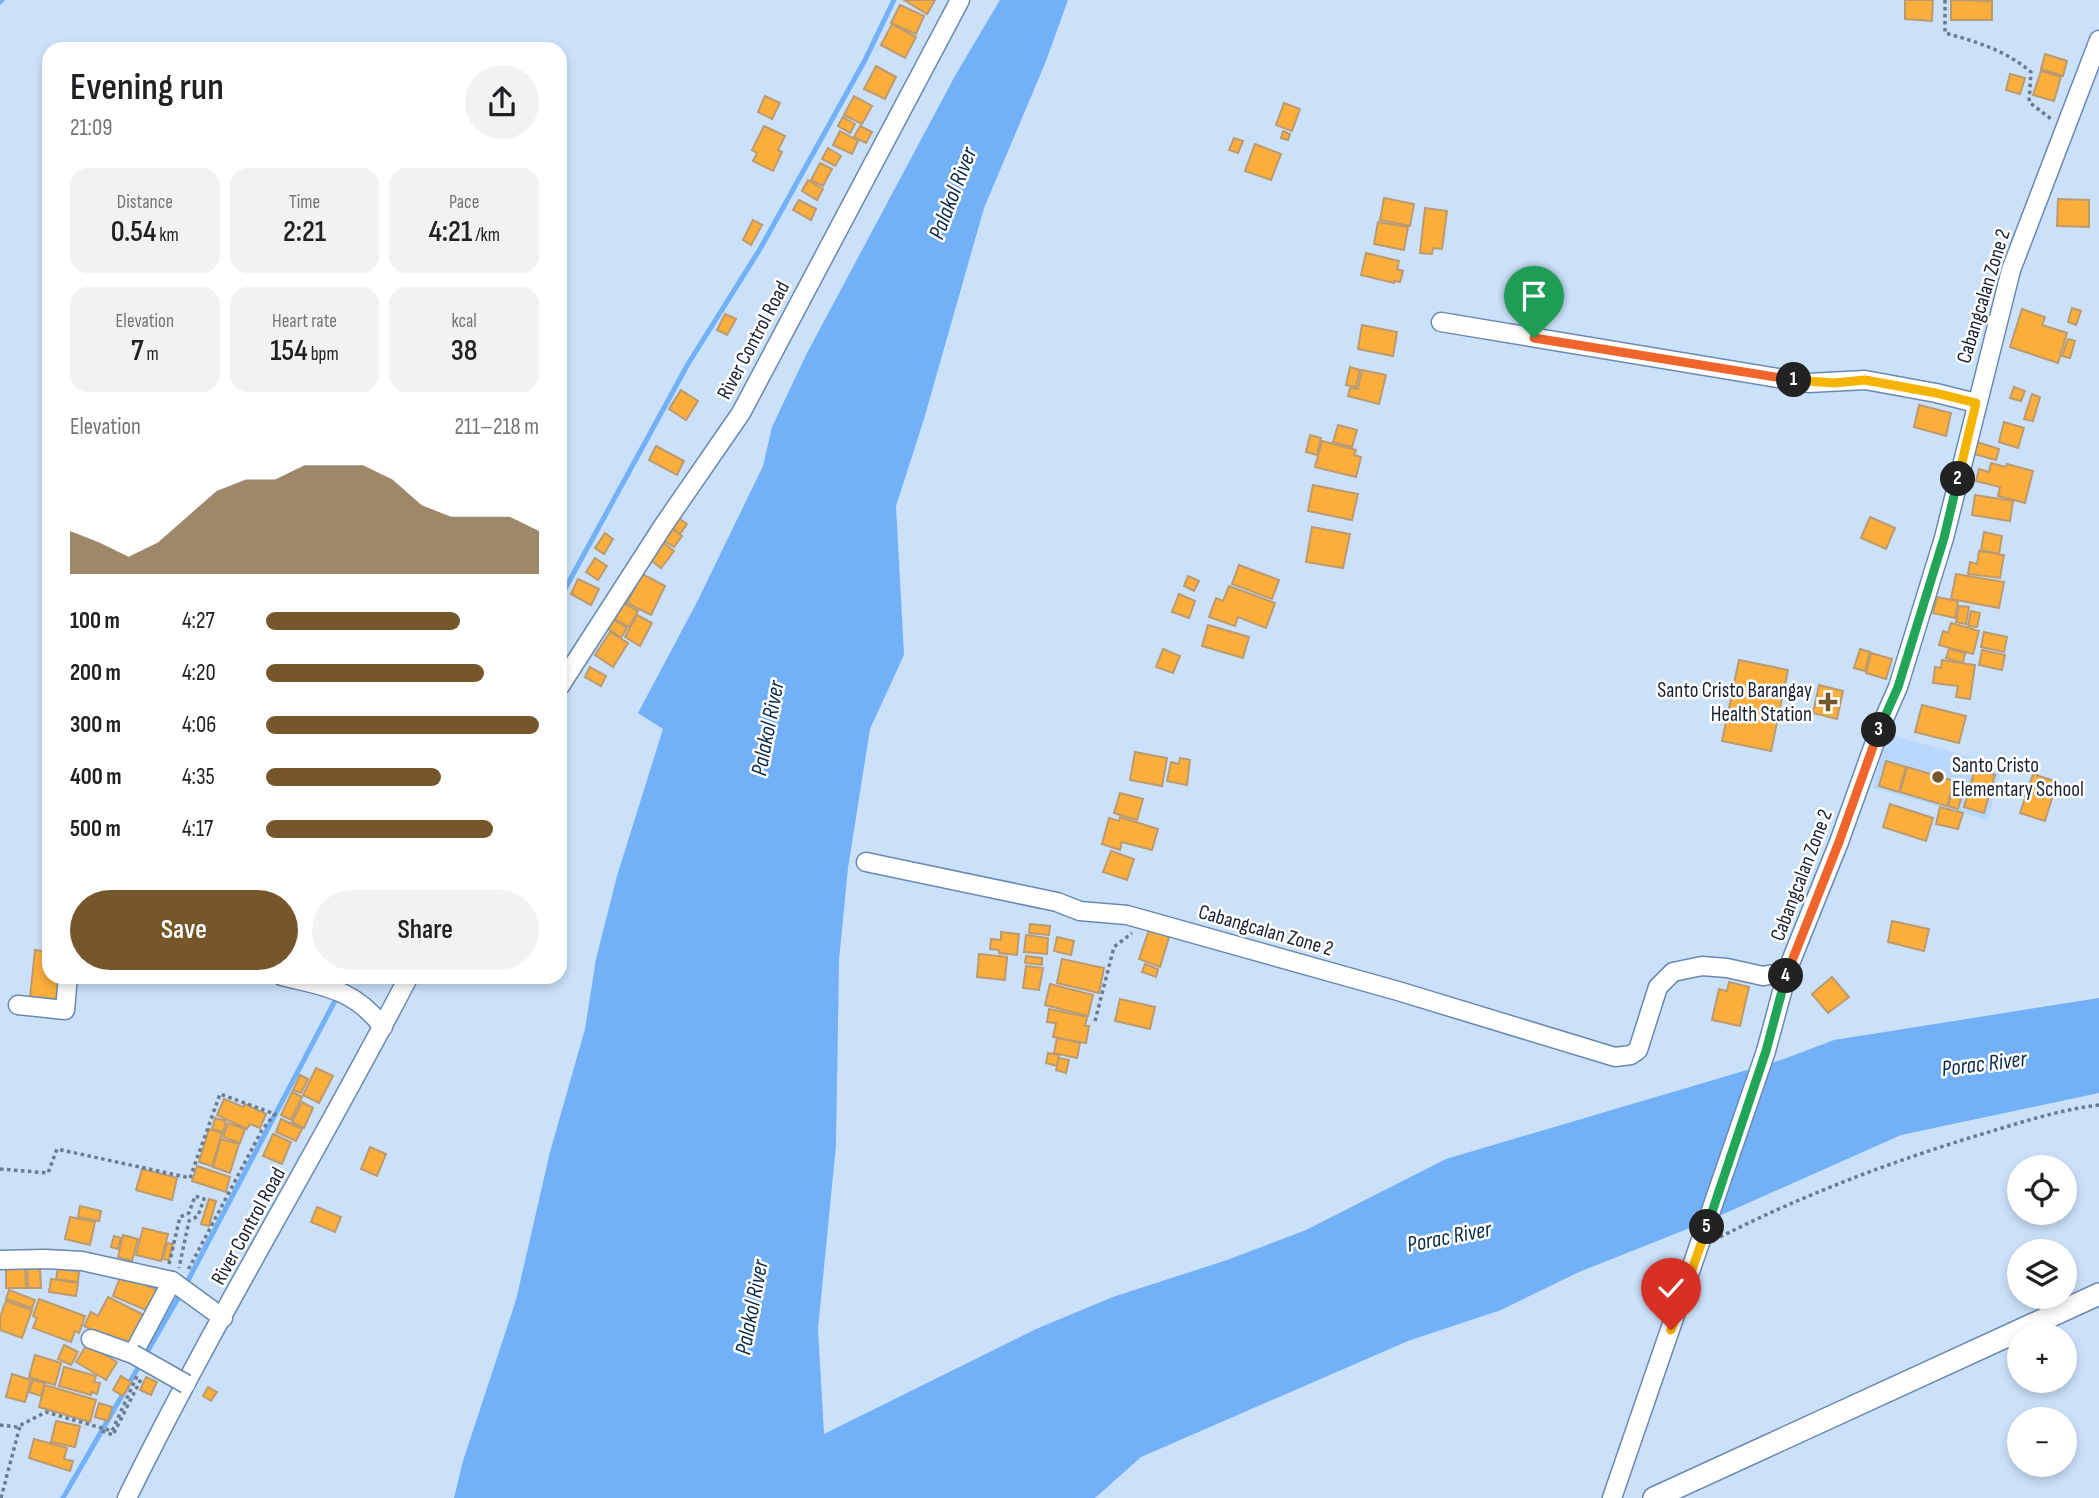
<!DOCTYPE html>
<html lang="en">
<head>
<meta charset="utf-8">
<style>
	body { margin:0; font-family:"Sofia Sans Condensed",sans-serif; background:#f2f2f2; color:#202124; height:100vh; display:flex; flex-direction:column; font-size:26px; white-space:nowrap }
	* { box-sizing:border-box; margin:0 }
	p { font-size:23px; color:#757577 }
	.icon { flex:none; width:38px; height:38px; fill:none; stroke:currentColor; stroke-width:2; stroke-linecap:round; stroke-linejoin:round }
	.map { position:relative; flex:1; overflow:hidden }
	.sheet { position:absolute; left:42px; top:42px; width:525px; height:942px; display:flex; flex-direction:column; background:#fff; border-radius:21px; box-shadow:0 4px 10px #0003 }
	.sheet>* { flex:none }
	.controls { position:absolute; left:2007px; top:1155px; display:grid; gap:14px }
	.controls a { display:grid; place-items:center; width:70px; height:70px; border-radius:50%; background:#fff; box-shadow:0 4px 10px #0003; font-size:35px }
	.pin { position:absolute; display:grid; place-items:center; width:60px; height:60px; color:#fff; margin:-72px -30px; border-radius:50% 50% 50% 0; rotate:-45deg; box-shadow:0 0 7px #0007 }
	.pin .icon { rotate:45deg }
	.km { position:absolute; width:35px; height:35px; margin:-18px; border-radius:50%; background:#222; color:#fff; font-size:19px; line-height:35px; text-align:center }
	.round { display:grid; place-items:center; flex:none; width:74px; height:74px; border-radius:37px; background:#f2f2f2 }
	.headline { display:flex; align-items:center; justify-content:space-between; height:119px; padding:0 28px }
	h1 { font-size:38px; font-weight:600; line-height:52px }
	.metrics { display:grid; grid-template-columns:repeat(3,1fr); gap:10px; height:119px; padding:7px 28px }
	.metrics div { display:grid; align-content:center; border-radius:18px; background:#f2f2f2; text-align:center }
	.metrics b { font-size:30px; font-weight:600 }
	.metrics small { font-size:19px; font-weight:400 }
	.metrics p { font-size:19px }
	.chart { height:196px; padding:14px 28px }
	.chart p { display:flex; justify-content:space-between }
	.chart svg { width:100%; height:126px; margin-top:7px; fill:#76572c; opacity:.7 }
	.action { display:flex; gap:14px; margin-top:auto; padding:14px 28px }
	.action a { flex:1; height:80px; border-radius:42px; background:#76572c; color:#fff; font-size:28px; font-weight:600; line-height:80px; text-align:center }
	.action a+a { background:#f2f2f2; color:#202124 }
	ul { padding:0 28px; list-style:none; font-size:23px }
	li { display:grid; grid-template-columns:112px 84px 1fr; align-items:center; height:52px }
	li i { height:18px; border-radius:9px; background:#76572c }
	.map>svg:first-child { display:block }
</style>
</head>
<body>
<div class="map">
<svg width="2099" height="1498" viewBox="0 0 2099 1498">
	<rect width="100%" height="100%" fill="#cbe1fa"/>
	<path fill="#b8d8fe" d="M1887,734L2002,766L1988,820L1873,788Z"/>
	<path fill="#72b0f7" d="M1000,0H1068L1046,61L984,208L924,419L896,506L904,655L870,729L848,868L839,960L836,1145L818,1329L824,1434L1036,1329L1113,1297L1227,1260L1306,1230L1446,1159L1784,1059L1834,1040L2099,998V1093L1901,1135L1710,1220L1579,1272L1501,1310L1408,1341L1141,1457L1095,1498H454L463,1461L516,1300L550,1152L585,1029L596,959L617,876L663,729L638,713L697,602L763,466L772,427L806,355L956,74Z"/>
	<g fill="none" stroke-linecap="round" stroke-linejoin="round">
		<g stroke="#72b0f7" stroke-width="5">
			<path d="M0,2L2,0"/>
			<path d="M560,598L688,364L760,249L865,60L894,0"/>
			<path d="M63,1498L184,1288L348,976"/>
		</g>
	</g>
	<g fill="#fcae3c" stroke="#bb9a70" stroke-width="2">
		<path d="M904,0H935L927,14Z"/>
		<path d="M1905,0H1933L1932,21L1905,19Z"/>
		<path d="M1951,0L1992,1V20H1951Z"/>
		<path d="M900,5L924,16L916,34L891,23Z"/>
		<path d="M892,24L916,37L905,58L881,45Z"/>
		<path d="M2045,54L2067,61L2063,76L2041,69Z"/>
		<path d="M876,66L896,77L885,99L864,89Z"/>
		<path d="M2041,71L2061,77L2054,101L2033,95Z"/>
		<path d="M2010,74L2025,78L2020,94L2006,90Z"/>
		<path d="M765,96L780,103L772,119L758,112Z"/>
		<path d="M854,96L872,106L862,124L844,115Z"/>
		<path d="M1284,103L1300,109L1292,131L1276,125Z"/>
		<path d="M843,117L855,124L850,133L838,126Z"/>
		<path d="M764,126L785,136L778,150L782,152L773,171L753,161L757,153L752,150Z"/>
		<path d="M860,126L872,132L866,143L854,137Z"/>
		<path d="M840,131L858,141L852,154L833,145Z"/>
		<path d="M1283,131L1290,134L1288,140L1281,138Z"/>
		<path d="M1234,138L1243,141L1238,153L1229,150Z"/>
		<path d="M1255,144L1281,154L1271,180L1245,171Z"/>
		<path d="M828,148L841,156L835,166L822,159Z"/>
		<path d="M820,163L832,169L823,186L811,180Z"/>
		<path d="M808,180L823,189L817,200L802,191Z"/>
		<path d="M1384,198L1414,204L1410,226L1380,220Z"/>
		<path d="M2058,199L2089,200V227L2057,226Z"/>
		<path d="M799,200L816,209L811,220L793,210Z"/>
		<path d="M1425,208L1447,211L1442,249L1433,248L1432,254L1420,253Z"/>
		<path d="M753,220L762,225L751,245L743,240Z"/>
		<path d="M1378,222L1408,227L1404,250L1374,244Z"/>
		<path d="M1366,253L1399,261L1397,269L1403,271L1400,282L1394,281V283L1361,275Z"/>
		<path d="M2072,308L2081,311L2076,325L2068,322Z"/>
		<path d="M2022,309L2045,317L2042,325L2067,333L2058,363L2010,347Z"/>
		<path d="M725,314L736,319L727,335L717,330Z"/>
		<path d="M1362,325L1397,332L1393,356L1358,349Z"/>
		<path d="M2068,339L2075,341L2070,358L2062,356Z"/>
		<path d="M1350,367L1360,370L1356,387L1346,385Z"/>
		<path d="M1362,370L1386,375L1379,404L1348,396L1350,388L1358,389Z"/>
		<path d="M2014,387L2025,391L2021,401L2010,398Z"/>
		<path d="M681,390L698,401L686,420L669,409Z"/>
		<path d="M2032,394L2040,397L2033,421L2024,419Z"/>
		<path d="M1919,405L1951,413L1946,436L1914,427Z"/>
		<path d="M2004,422L2024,428L2018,448L1999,442Z"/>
		<path d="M1338,425L1357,430L1352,447L1333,442Z"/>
		<path d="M1310,435L1321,438L1317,455L1306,452Z"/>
		<path d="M1322,441L1356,450L1354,455L1361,457L1356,477L1315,467Z"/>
		<path d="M1977,442L1999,449L1996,460L1974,454Z"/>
		<path d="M656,446L684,461L677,475L649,460Z"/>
		<path d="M1991,463L2006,467L2007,464L2033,471L2025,503L1998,496L2000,487L1976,481L1979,469L1989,472Z"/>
		<path d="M1313,485L1358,494L1352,520L1308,511Z"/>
		<path d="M1975,495L2013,501L2010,521L1972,515Z"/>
		<path d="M676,516L687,524L680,534L670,526Z"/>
		<path d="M1870,517L1895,528L1886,549L1861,538Z"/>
		<path d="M669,527L682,536L674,547L661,539Z"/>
		<path d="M1312,527L1350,534L1343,568L1306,562Z"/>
		<path d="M1984,532L2002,536L1999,554L1981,550Z"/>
		<path d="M605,533L613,539L604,554L595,548Z"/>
		<path d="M661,541L674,551L661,568L648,558Z"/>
		<path d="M1979,551L2004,555L2000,578L1968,574L1970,562L1977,564Z"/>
		<path d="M595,558L607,566L598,580L586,572Z"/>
		<path d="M1239,565L1279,580L1272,599L1232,584Z"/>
		<path d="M642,574L665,586L651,615L627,603Z"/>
		<path d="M1956,574L2004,582L1999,608L1951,599Z"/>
		<path d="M1188,576L1199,581L1194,591L1184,586Z"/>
		<path d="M578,579L599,589L591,605L571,594Z"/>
		<path d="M1229,586L1275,603L1266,628L1238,617L1235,626L1209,617L1216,598L1223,601Z"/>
		<path d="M1179,594L1195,601L1189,618L1172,612Z"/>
		<path d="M1937,597L1958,601L1955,618L1933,613Z"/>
		<path d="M621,602L638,611L629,627L613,618Z"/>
		<path d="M1959,606L1969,607L1966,624L1956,622Z"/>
		<path d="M1971,611L1980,613L1977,627L1968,626Z"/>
		<path d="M637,615L652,623L640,646L625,637Z"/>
		<path d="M613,619L627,628L621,638L607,628Z"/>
		<path d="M1951,623L1979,631L1973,654L1939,645L1943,631L1948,633Z"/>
		<path d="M1208,625L1249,637L1243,658L1202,646Z"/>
		<path d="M610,632L628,643L613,667L595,655Z"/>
		<path d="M1984,632L2007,637L2004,652L1981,647Z"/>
		<path d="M1163,649L1180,656L1173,673L1156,667Z"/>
		<path d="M1860,649L1870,652L1865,671L1854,668Z"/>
		<path d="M1949,649L1965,653L1963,663L1946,658Z"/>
		<path d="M1982,650L2005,655L2002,670L1979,665Z"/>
		<path d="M1871,653L1892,659L1886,679L1866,673Z"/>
		<path d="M1739,660L1788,670L1771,751L1722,741Z"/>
		<path d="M1942,660L1975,665L1970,699L1956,697L1958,686L1933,683L1935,667L1941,668Z"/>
		<path d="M590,667L606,676L601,686L585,677Z"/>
		<path d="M1819,685L1843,691L1837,719L1813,713Z"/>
		<path d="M1922,705L1966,716L1959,743L1915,732Z"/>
		<path d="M1135,752L1167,758L1162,786L1130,780Z"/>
		<path d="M1180,758L1190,760L1187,785L1167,781L1171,762L1179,764Z"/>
		<path d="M1886,761L1906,767L1899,792L1879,786Z"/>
		<path d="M1907,767L1954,781L1947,806L1900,792Z"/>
		<path d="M1975,769L1995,775L1984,813L1964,807Z"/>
		<path d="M2033,774L2057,782L2045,821L2020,813Z"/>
		<path d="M1120,793L1143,799L1137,820L1114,813Z"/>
		<path d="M1951,796L1961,799L1958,809L1948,806Z"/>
		<path d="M1890,804L1933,818L1926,841L1883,827Z"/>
		<path d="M1940,807L1963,813L1958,829L1936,824Z"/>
		<path d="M1120,817L1158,829L1152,850L1122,842L1120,850L1102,844L1109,818L1119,821Z"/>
		<path d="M1111,851L1134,859L1127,880L1103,872Z"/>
		<path d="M1892,921L1929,929L1924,951L1888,942Z"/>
		<path d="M1030,924L1050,926L1049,935L1029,933Z"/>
		<path d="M1150,927L1170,934L1160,967L1139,959Z"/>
		<path d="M1001,932L1019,934L1017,955L999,953V950L990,949L991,939L1001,940Z"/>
		<path d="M1026,935L1048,938L1047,954L1024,952Z"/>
		<path d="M1057,937L1074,941L1071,955L1054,951Z"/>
		<path d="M35,950L49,952V976H64L61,1000L30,997Z"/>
		<path d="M979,954L1007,957L1005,980L977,977Z"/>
		<path d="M1026,956L1042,958V965L1025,963Z"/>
		<path d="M1062,959L1104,968L1099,993L1057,983Z"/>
		<path d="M1145,964L1158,969L1156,977L1142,972Z"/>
		<path d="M1026,966L1043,968L1039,990L1023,988Z"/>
		<path d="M1832,977L1849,997L1828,1013L1812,994Z"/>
		<path d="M1729,982L1749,987L1740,1026L1712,1020L1719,989L1727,991Z"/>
		<path d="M1050,984L1093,995L1088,1016L1045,1005Z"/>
		<path d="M1120,999L1155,1007L1150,1029L1115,1021Z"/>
		<path d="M1049,1009L1087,1017L1085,1026H1089L1086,1043L1053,1037L1056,1023L1047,1022Z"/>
		<path d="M1057,1038L1080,1043L1077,1058L1054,1053Z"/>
		<path d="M1048,1053L1059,1055L1057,1066L1046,1063Z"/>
		<path d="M1059,1058L1069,1060L1066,1073L1056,1070Z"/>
		<path d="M316,1068L333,1076L319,1103L303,1095Z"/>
		<path d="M300,1075L308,1079L301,1093L293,1090Z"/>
		<path d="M292,1092L302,1097L291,1120L281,1115Z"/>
		<path d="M224,1099L243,1107L245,1104L266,1114L260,1128L250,1124L247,1129L217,1115Z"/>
		<path d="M302,1102L313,1108L304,1128L292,1122Z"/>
		<path d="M215,1118L226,1121L223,1132L212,1129Z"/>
		<path d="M281,1119L302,1129L296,1141L276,1132Z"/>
		<path d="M228,1123L245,1129L240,1143L223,1137Z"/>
		<path d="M209,1129L222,1133L212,1166L199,1162Z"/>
		<path d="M273,1134L291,1142L282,1164L263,1156Z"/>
		<path d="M221,1139L239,1144L230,1173L213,1167Z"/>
		<path d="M370,1147L386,1154L377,1176L361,1169Z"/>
		<path d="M197,1166L230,1177L226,1192L192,1181Z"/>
		<path d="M142,1169L177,1178L172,1200L136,1190Z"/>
		<path d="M209,1199L216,1201L209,1226L201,1224Z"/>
		<path d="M80,1206L101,1211L99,1221L78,1217Z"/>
		<path d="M317,1207L341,1217L335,1232L311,1222Z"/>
		<path d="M70,1217L95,1222L90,1245L65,1239Z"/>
		<path d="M143,1228L168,1234L161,1261L136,1255Z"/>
		<path d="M123,1235L138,1239L132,1261L118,1257Z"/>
		<path d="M114,1236L121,1238L118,1249L111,1247Z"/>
		<path d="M167,1243L173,1244L169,1260L163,1259Z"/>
		<path d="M6,1264H25L26,1288H6Z"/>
		<path d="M27,1267H40L41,1288H28Z"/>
		<path d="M58,1268L79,1272L78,1282L56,1279Z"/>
		<path d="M121,1275L157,1290L148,1311L113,1296Z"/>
		<path d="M51,1279L78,1283L76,1296L49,1292Z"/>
		<path d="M9,1290L35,1300L32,1308L6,1299Z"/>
		<path d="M108,1297L146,1316L130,1349L84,1326L91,1312L98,1316Z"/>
		<path d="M39,1299L85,1316L79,1333L75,1331L71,1342L33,1328L37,1318L33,1316Z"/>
		<path d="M6,1301L32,1310L22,1338L0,1330V1317Z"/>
		<path d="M87,1344L117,1362L106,1380L76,1362Z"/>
		<path d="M64,1345L78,1352L71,1365L58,1359Z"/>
		<path d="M35,1355L61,1363L55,1385L29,1377Z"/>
		<path d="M64,1367L96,1376L94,1382L100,1383L97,1394L91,1392V1395L59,1386Z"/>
		<path d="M12,1374L31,1380L25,1402L6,1397Z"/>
		<path d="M121,1376L131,1382L123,1396L113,1390Z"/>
		<path d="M146,1377L157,1382L151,1395L140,1390Z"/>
		<path d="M33,1380L45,1383L41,1396L29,1392Z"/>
		<path d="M45,1385L96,1400L90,1422L39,1407Z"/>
		<path d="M208,1387L217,1392L211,1401L203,1396Z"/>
		<path d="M99,1403L112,1407L108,1421L95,1417Z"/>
		<path d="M56,1421L80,1426L75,1447L51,1442Z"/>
		<path d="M34,1439L67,1448L64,1459L73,1461L70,1471L29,1458Z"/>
	</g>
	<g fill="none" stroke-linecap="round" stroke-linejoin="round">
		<g stroke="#6889b0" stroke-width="21">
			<g id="minor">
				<path d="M1441,322L1808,383L1865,380L1936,393L1976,403"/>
				<path d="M560,686L663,526L741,413L960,0"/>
				<path d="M866,862L1057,902L1080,911L1127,915L1398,991L1615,1057L1631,1055L1638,1050L1658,987L1673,972L1702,966L1727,968L1763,976L1776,974L1789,966L1839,842L1880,728L1898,687L1944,538L2011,270L2099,40"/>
				<path d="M282,976C326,987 354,989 383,1027"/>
				<path d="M18,1005L65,1010L68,976"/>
				<path d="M0,1260L45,1259L82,1261L172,1281L223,1318"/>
				<path d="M91,1339L133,1354L172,1281"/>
				<path d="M127,1498C214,1320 318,1152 409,976"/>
				<path d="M1612,1498L1766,1051L1789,966"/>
			</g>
		</g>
		<g stroke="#6889b0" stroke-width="24">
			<path id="tertiary" d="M1654,1498L2099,1294"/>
		</g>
		<g stroke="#6a7b8f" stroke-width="3.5" stroke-dasharray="3.5 3.5" stroke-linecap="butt">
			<path d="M1945,0V33C1977,42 2005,50 2031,72L2029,102L2051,119"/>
			<path d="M1095,1021L1114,947L1132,933"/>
			<path d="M0,1169L48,1173L57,1149L190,1178L220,1094L275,1114L262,1130L187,1272"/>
			<path d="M1720,1237C1803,1195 1890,1162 1979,1135C2019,1123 2058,1110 2099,1105"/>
			<path d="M169,1264L180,1217L189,1213L195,1196L204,1199L198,1216L189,1221L179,1268"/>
			<path d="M0,1425L17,1427L46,1412L112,1431L137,1376"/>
			<path d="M102,1431L113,1435L142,1377"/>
			<path d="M1,1498L20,1426"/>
		</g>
		<use href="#minor" stroke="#fff" stroke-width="18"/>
		<use href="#tertiary" stroke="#fff" stroke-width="21"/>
		<g stroke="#6889b0" stroke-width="21" stroke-linecap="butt">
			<path id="minor-bridge" d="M133,1354L186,1384"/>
		</g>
		<use href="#minor-bridge" stroke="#fff" stroke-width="18"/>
	</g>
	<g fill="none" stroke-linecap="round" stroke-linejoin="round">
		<g stroke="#fff" stroke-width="14">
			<path id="split-1" d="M1534,338L1794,380"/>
		</g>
		<g stroke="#fff" stroke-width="14">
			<path id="split-2" d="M1794,380L1834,383L1865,380L1936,393L1976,403L1958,479"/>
		</g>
		<g stroke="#fff" stroke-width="14">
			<path id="split-3" d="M1879,730L1898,687L1944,538L1958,479"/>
		</g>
		<g stroke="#fff" stroke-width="14">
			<path id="split-4" d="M1786,976L1839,842L1879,730"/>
		</g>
		<g stroke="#fff" stroke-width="14">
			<path id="split-5" d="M1707,1227L1766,1051L1786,976"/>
		</g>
		<g stroke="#fff" stroke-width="14">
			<path id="split-6" d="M1671,1330L1707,1227"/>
		</g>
		<use href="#split-1" stroke="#f0652b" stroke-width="9"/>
		<use href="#split-2" stroke="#f5b400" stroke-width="9"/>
		<use href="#split-3" stroke="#22a559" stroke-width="9"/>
		<use href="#split-4" stroke="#f0652b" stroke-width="9"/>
		<use href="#split-5" stroke="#22a559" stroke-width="9"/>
		<use href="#split-6" stroke="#f5b400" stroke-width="9"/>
	</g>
	<g fill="#76572c" stroke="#fff" stroke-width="2.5">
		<path d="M1824.5 691.5h7v7h7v7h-7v7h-7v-7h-7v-7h7z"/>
		<circle cx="1938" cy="777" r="7"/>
	</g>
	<g text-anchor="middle" stroke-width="5" stroke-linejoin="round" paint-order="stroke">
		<g font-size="21" fill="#152232" stroke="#fff">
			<text transform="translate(1983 296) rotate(-73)" y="7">Cabangcalan Zone 2</text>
			<text transform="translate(753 340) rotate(-62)" y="7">River Control Road</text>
			<text transform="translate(1801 875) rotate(-69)" y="7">Cabangcalan Zone 2</text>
			<text transform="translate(1266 930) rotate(16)" y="7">Cabangcalan Zone 2</text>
			<text transform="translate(248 1226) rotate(-61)" y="7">River Control Road</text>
		</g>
		<g font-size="21" fill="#152232" stroke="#fff" text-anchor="end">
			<text x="1812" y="697">Santo Cristo Barangay<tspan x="1812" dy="24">Health Station</tspan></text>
			<text x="1952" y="772" text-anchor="start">Santo Cristo<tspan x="1952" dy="24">Elementary School</tspan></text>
		</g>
		<g font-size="23" font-style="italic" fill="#082a4b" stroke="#fff">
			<text transform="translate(952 193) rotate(-69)" y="8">Palakol River</text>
			<text transform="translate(767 728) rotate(-79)" y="8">Palakol River</text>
			<text transform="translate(1984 1063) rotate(-7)" y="8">Porac River</text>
			<text transform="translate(1449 1236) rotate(-11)" y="8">Porac River</text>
			<text transform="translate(751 1307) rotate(-79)" y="8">Palakol River</text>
		</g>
	</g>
</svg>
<div class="controls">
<a><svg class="icon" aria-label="locate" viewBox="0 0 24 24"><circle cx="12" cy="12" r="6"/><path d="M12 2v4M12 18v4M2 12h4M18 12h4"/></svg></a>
<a><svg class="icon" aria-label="layers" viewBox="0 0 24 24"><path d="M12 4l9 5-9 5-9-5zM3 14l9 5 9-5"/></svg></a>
<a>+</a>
<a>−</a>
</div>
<div class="pin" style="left:1534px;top:338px;background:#1e9e55"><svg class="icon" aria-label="arrive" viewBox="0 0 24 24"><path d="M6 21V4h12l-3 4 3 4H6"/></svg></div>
<div class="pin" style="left:1671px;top:1330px;background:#d93025"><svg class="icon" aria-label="check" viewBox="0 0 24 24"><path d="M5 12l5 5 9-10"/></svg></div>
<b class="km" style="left:1794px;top:380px">1</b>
<b class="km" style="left:1958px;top:479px">2</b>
<b class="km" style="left:1879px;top:730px">3</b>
<b class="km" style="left:1786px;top:976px">4</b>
<b class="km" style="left:1707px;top:1227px">5</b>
<section class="sheet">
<div class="headline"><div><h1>Evening run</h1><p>21:09</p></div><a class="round"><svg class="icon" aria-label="share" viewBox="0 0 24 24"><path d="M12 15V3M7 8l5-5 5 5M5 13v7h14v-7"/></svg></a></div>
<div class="metrics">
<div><p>Distance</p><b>0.54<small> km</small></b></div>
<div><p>Time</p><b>2:21</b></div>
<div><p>Pace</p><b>4:21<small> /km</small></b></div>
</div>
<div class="metrics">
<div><p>Elevation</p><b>7<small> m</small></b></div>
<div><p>Heart rate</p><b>154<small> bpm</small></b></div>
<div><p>kcal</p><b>38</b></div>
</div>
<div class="chart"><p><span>Elevation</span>211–218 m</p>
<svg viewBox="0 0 160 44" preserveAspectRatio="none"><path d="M0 44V29L10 33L20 38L30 33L40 24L50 15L60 11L70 11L80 6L90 6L100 6L110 11L120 20L130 24L140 24L150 24L160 29V44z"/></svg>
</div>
<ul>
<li><b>100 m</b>4:27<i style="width:71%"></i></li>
<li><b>200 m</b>4:20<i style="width:80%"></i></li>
<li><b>300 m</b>4:06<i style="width:100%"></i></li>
<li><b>400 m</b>4:35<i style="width:64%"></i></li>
<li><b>500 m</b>4:17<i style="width:83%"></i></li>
</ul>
<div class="action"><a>Save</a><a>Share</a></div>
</section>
</div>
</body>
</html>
